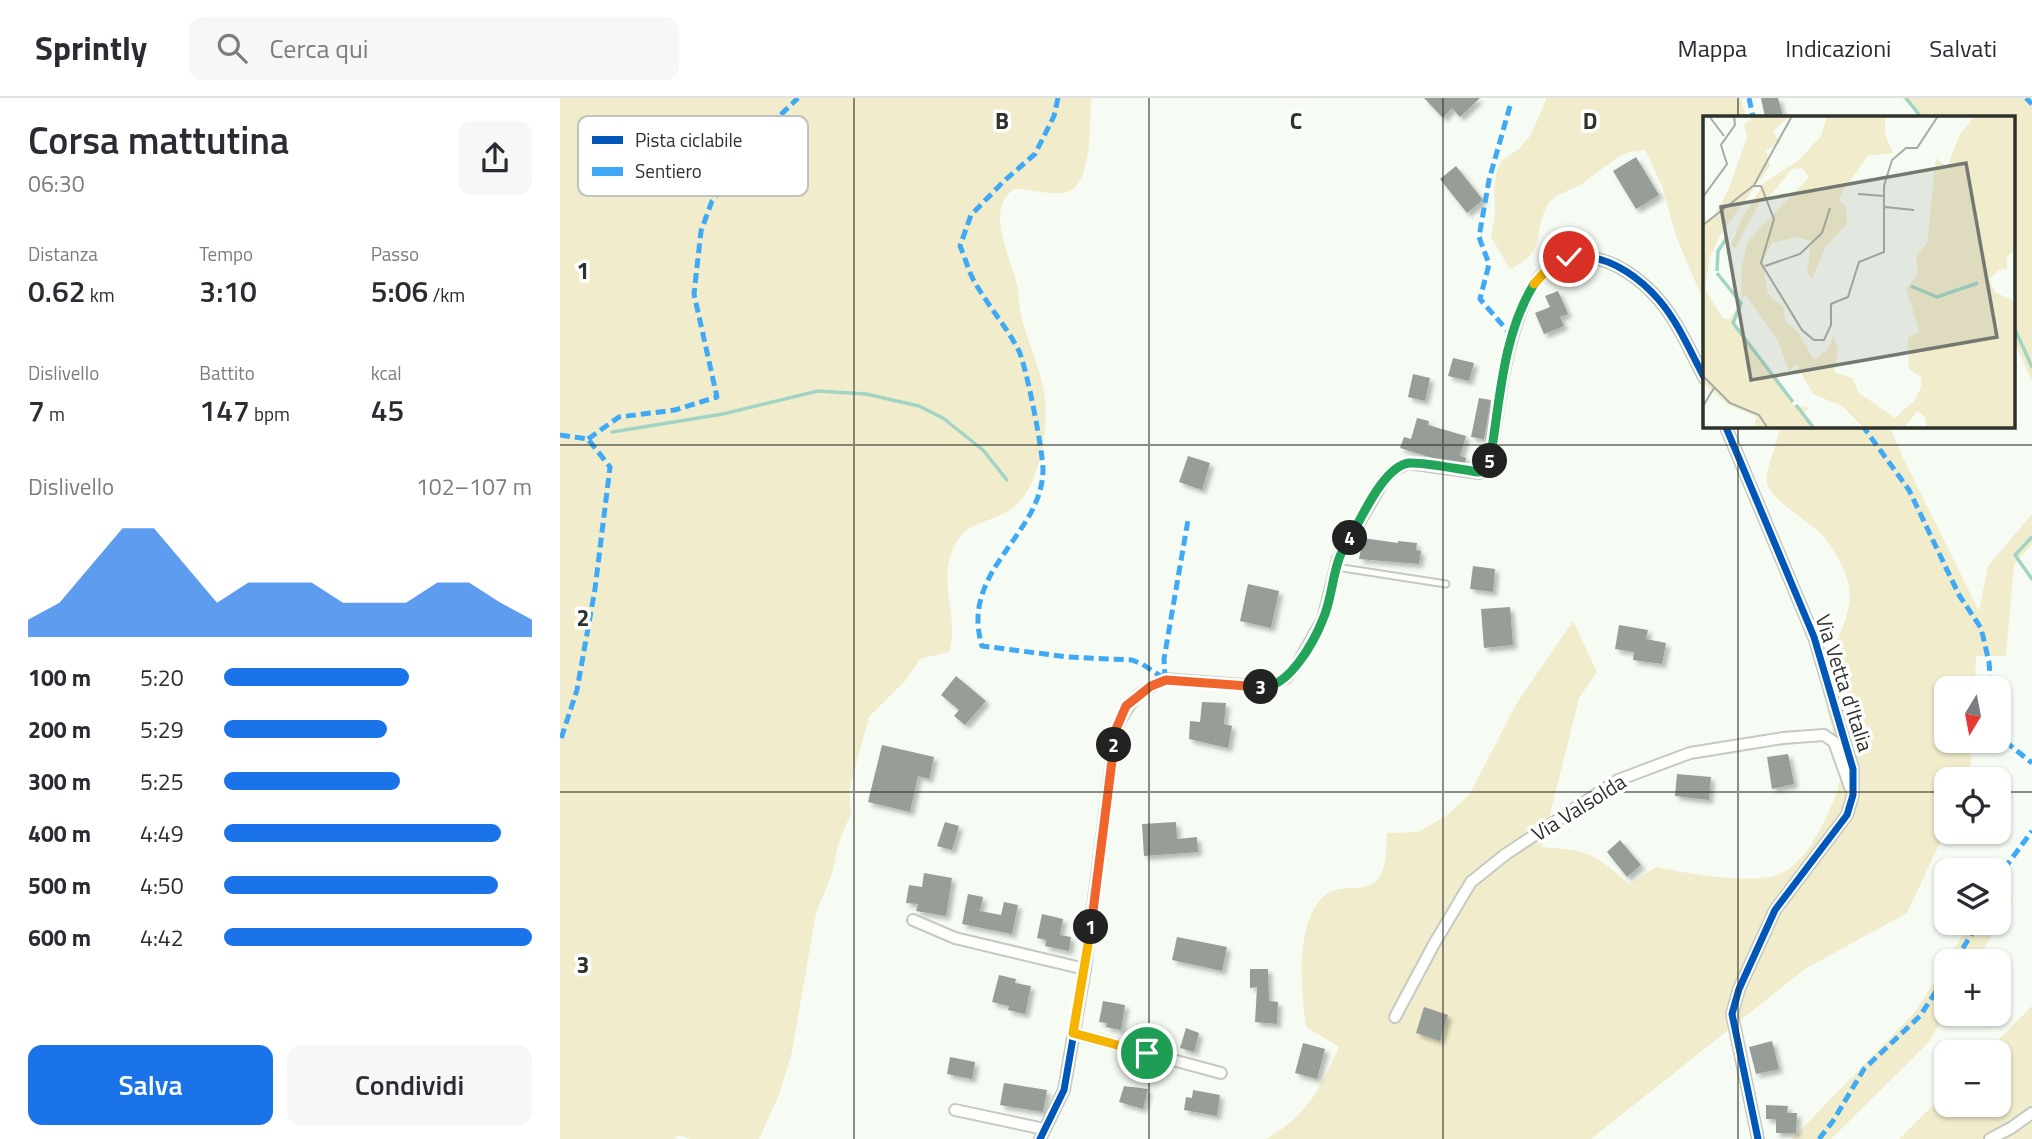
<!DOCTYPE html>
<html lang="it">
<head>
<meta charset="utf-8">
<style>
	body { margin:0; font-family:"Titillium Web",sans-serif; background:#f7f7f7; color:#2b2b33; height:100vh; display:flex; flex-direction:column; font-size:26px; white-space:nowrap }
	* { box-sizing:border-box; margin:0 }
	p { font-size:23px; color:#7c7c81 }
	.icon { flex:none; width:38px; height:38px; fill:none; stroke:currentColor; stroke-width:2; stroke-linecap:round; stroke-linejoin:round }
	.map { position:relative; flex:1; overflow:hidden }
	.sheet { display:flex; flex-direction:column; background:#fff; width:560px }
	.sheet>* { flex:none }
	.needle { width:46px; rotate:190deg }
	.fabs { position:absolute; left:1374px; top:578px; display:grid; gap:14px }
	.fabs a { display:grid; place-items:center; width:77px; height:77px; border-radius:14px; background:#fff; box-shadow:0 2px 5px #0004; font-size:35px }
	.pin { position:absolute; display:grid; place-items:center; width:60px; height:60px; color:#fff; margin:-30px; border:4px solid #fff; border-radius:50%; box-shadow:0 2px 7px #0007 }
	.km { position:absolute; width:35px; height:35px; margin:-18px; border-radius:50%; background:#222; color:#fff; font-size:19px; line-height:35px; text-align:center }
	.round { display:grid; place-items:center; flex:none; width:74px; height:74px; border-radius:14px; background:#f7f7f7 }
	.overview { display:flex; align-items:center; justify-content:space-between; height:119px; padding:0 28px }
	h1 { font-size:38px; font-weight:600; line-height:52px }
	.figures { display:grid; grid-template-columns:repeat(3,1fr); gap:10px; height:119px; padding:7px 28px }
	.figures div { display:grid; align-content:center }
	.figures b { font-size:30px; font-weight:600 }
	.figures small { font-size:19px; font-weight:400 }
	.figures p { font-size:19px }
	.chart { height:196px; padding:14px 28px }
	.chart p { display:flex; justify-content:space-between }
	.chart svg { width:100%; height:126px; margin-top:7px; fill:#1a73e8; opacity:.7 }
	.primary-button { display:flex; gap:14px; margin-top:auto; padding:14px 28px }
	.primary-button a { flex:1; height:80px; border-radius:14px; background:#1a73e8; color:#fff; font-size:28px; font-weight:600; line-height:80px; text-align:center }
	.primary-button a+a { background:#f7f7f7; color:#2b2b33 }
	ul { padding:0 28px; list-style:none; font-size:23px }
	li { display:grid; grid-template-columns:112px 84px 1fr; align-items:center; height:52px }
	li i { height:18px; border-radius:9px; background:#1a73e8 }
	header { display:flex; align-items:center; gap:42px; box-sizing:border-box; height:98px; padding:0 35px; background:#fff; border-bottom:2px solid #e1e1e2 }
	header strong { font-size:33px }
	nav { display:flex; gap:38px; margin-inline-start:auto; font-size:24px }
	.search { width:490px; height:63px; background:#f7f7f7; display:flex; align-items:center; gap:18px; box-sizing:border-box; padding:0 24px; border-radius:14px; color:#7c7c81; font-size:26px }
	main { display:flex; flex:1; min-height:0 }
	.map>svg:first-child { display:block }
</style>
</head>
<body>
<header>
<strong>Sprintly</strong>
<div class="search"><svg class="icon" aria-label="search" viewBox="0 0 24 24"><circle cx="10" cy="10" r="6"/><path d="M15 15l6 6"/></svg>Cerca qui</div>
<nav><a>Mappa</a><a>Indicazioni</a><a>Salvati</a></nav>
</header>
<main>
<section class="sheet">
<div class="overview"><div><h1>Corsa mattutina</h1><p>06:30</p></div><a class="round"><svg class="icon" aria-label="share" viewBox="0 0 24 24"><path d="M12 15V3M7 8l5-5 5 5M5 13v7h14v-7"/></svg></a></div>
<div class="figures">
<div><p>Distanza</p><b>0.62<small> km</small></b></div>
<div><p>Tempo</p><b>3:10</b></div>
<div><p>Passo</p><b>5:06<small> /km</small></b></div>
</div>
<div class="figures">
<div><p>Dislivello</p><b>7<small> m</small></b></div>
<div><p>Battito</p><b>147<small> bpm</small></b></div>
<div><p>kcal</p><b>45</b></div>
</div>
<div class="chart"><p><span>Dislivello</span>102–107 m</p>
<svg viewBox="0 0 160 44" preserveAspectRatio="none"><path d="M0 44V38L10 32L20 19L30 6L40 6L50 19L60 32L70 25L80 25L90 25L100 32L110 32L120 32L130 25L140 25L150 32L160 38V44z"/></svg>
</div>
<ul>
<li><b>100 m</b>5:20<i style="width:60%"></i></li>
<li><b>200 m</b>5:29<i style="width:53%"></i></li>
<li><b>300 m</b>5:25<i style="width:57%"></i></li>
<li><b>400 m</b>4:49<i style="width:90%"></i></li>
<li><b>500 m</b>4:50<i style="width:89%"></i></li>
<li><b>600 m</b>4:42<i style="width:100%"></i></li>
</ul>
<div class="primary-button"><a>Salva</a><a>Condividi</a></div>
</section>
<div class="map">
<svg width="1472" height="1041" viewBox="0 0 1472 1041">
	<defs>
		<filter id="shadow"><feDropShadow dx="4" dy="4" stdDeviation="2" flood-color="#0004"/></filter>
	</defs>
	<rect width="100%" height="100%" fill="#f6fcf4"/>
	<g fill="#f1edcc">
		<path d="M0,0H531C530,22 533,92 504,95C488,97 471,91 454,91C423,113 453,163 458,191C459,198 459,205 460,212C466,240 479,266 484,294C490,327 480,394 450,412C425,428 402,421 390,459C381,488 399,526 389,554L360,561L345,583L309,619L289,692L291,715L278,747L273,773L256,815L232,954L219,997L199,1041H130L119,1037L115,1041H0Z"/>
		<path d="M987,0H1181L1186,19H1145V207L1116,138L1102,88L1085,52C1080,53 1073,53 1068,55C1055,59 1035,77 1023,85C1012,93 994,95 987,108C972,137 988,153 950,171L931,139L935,117L934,90L937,72L942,62L959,51L970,38Z"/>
		<path d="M1342,0H1472V283L1453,241V19H1360Z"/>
		<path d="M1220,327H1329L1344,362L1419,513L1428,468L1472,416V446L1454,466L1446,558H1416L1415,590H1386V642H1412L1410,680L1386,681V732L1347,815L1245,871L1031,1041H705C746,1020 761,989 779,949L746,929C741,895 733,811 772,793C782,789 794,791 804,789C828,785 826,753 827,735L858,734L886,718L909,697L958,603L1013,523L1037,574L1019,600L982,749C1031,753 1032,754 1069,786L1096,769C1125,775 1195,788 1222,775C1241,766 1256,740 1265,722C1272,706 1281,689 1281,671C1280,644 1261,607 1264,583C1266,550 1299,519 1287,481C1283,467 1273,450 1264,439C1251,425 1209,401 1207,384C1205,369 1219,345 1220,327Z"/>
		<path d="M1439,790L1453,802L1416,863H1387L1410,824H1438Z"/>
		<path d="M1386,864V914L1369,944L1271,1041H1232L1356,913Z"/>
		<path d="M1472,908V1041H1339L1386,994V1006H1438V954H1426Z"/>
	</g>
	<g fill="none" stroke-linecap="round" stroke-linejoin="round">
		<g stroke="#a2d4c4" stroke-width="3.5">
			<path d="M1346,0L1361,19"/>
			<path d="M1453,227L1472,269"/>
			<path d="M52,334L163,316L258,293L306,296L359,308L383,320L423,352L447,382"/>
			<path d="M1472,439L1455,457L1472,481"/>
		</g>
	</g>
	<g fill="#979e98" filter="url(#shadow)">
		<path d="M864,0H920L900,19L892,10L883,20Z"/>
		<path d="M1201,0H1218L1223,19H1205Z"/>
		<path d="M1076,59L1099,97L1076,111L1053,73Z"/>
		<path d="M896,68L923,102L907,115L880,81Z"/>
		<path d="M998,193L1008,216L1000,219L1004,228L984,236L975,215L990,209L985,198Z"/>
		<path d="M893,260L914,265L909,283L888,278Z"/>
		<path d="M853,276L870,280L865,303L848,299Z"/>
		<path d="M919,300L931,302L924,341L911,339Z"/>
		<path d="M857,320L869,323L868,327L906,338L900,358L906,360L905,365L876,361L840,350L844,339L851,341Z"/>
		<path d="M628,358L650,365L642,392L619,384Z"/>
		<path d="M803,440L838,445V443L857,445L856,452L861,453L859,466L799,461Z"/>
		<path d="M913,468L935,471L933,494L910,491Z"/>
		<path d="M688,486L719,493L711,530L680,523Z"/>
		<path d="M950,509L953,547L924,550L921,511Z"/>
		<path d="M1059,527L1088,532L1086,541L1106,545L1102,566L1073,562L1074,554L1055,551Z"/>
		<path d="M396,578L426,603L405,627L394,618L399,612L381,597Z"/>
		<path d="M642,604L666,605L664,626L672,628L668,650L629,641L630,623L640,624Z"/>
		<path d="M322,647L374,659L369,681L358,678L350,714L308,704Z"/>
		<path d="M1228,656L1234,686L1212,691L1207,659Z"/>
		<path d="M1117,676L1151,679L1149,702L1115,698Z"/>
		<path d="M385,724L399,728L392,752L377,748Z"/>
		<path d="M616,724L617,741L637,739L638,754L584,758L582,726Z"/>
		<path d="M1060,742L1081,767L1067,779L1047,754Z"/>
		<path d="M364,775L392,780L386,818L356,813L358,806L346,805L349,787L362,789Z"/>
		<path d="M408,796L423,799L420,813L441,817L444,804L458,807L452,836L402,826Z"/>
		<path d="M482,816L503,821L500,837L511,839L509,853L485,848L486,842L477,840Z"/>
		<path d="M617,839L667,849L662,873L612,862Z"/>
		<path d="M690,871H708L709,903L718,904L717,926L695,924L697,889L690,890Z"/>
		<path d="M439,877L456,881L455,885L471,888L465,916L448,912L449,908L432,904Z"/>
		<path d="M543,903L565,907L561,932L546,929L547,925L539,924Z"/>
		<path d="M864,909L888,917L880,943L856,935Z"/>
		<path d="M626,930L639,935L634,954L620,950Z"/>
		<path d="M1212,943L1219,971L1196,976L1189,949Z"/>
		<path d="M743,945L765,951L757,981L735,975Z"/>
		<path d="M390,959L415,964L412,981L387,976Z"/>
		<path d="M444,985L487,992L483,1014L440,1007Z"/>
		<path d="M564,988L588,991L583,1011L559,1004Z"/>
		<path d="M633,992L660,997L657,1018L624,1012L626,999L632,1000Z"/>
		<path d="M1206,1007L1228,1008L1227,1015H1237L1236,1035H1216V1021H1206Z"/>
	</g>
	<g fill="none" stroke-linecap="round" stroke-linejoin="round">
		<g stroke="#c4cac2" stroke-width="9">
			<path id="service" d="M776,469L886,486"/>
		</g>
		<g stroke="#c4cac2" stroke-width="14">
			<g id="minor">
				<path d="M1165,327L1254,539L1293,671V697L1287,717L1215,812L1179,891L1172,916L1198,1041"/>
				<path d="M353,822L395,840L525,871"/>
				<path d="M835,919L874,846L911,784L946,756L1058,682L1130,655L1223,640L1264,637L1274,644L1290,689"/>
				<path d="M513,935L661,975"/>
				<path d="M395,1012L484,1031"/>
				<path d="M480,1041L504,992L525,871L556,631C569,603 577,595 605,581L708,589L726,580L737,567L763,521L778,461L824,382L834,372L848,365L919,375L930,363C939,309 943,251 966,201C996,133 1060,157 1099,202C1118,224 1131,255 1145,281"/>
				<path d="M1430,1041L1451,1030L1472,1015"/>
			</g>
		</g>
		<use href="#service" stroke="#fefffd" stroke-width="5"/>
		<use href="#minor" stroke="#fefffd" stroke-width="10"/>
		<g stroke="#3fa9f5" stroke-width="5" stroke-dasharray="10 5" stroke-linecap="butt">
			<path d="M498,0L494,18L475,56L444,83L411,117L400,148C405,159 408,172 414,183C427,206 445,227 458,251C466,265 483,354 483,372C482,438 399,472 422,548L508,559L572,562L582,566L605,581"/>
			<path d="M1189,0L1193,19"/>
			<path d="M1466,0L1472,6"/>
			<path d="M950,8L929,82L919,139L929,166L920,201L951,237"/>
			<path d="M1302,327L1349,392L1399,497L1421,530L1429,564L1431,590"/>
			<path d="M0,337L28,341L50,369L35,491L17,592L0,644"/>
			<path d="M28,341L59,319L115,312L157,299L134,196L141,133L152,103L204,33L238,0"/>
			<path d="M605,581L604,561L628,422"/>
			<path d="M1438,630L1446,644L1472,665"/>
			<path d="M1438,785L1447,767L1472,733"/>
			<path d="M1395,863L1419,824"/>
			<path d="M1259,1041L1273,1023L1304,971L1360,918L1386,878"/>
		</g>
		<g stroke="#fff" stroke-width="11">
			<g id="cycleway">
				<path d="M1165,327L1254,539L1293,671V697L1287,717L1215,812L1179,891L1172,916L1198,1041"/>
				<path d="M480,1041L504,992L525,871L556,631C569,603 577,595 605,581L708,589L726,580L737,567L763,521L778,461L824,382L834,372L848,365L919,375L930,363C939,309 943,251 966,201C996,133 1060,157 1099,202C1118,224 1131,255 1145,281"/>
			</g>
		</g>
		<use href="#cycleway" stroke="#0057b8" stroke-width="7"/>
	</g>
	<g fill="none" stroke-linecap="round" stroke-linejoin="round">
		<g stroke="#fff" stroke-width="14">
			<path id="split-1" d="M531,829L513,935L587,955"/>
		</g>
		<g stroke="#fff" stroke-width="14">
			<path id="split-2" d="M531,829L554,647"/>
		</g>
		<g stroke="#fff" stroke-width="14">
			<path id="split-3" d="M554,647L556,631L566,608L591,588L606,582L701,589"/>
		</g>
		<g stroke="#fff" stroke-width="14">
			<path id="split-4" d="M701,589C728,591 754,544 763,521C771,503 772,482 778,464C780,455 786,447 790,440"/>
		</g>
		<g stroke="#fff" stroke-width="14">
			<path id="split-5" d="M790,440C802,419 824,368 849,365C864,364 903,372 919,374L930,363"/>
		</g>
		<g stroke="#fff" stroke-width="14">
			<path id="split-6" d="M930,363C940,304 942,238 974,186"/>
		</g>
		<g stroke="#fff" stroke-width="14">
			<path id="split-7" d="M974,186L992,166L1009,159"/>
		</g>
		<use href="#split-1" stroke="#f5b400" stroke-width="9"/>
		<use href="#split-2" stroke="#f0652b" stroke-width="9"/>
		<use href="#split-3" stroke="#f0652b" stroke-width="9"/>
		<use href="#split-4" stroke="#22a559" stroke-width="9"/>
		<use href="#split-5" stroke="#22a559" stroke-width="9"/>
		<use href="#split-6" stroke="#22a559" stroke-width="9"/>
		<use href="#split-7" stroke="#f5b400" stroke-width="9"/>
	</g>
	<path fill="none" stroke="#2d332a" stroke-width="2" stroke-opacity="0.55" d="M294,0V1041M589,0V1041M883,0V1041M1178,0V19M1178,327V1041M0,347H1472M0,694H1386M1438,694H1472"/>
	<g text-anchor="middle" stroke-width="7" stroke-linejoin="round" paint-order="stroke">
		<g font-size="21" fill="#2d332a" stroke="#fff">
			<text transform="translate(1284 585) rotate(72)" y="7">Via Vetta d'Italia</text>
			<text transform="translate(1019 710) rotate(-32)" y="7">Via Valsolda</text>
		</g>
	</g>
	<g transform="translate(1143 18)">
		<rect width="312" height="312" fill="#f6fcf4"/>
		<path d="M50,0H87L70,15L77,27L63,35L67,50L18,118L7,141L2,174L20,202L27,203L38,186L39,149L45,125L106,61L99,52L89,53L67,80L59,82L32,132L28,130L38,104L61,67L96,44L118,20L124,0H182V18L190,37L165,40L140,75L136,85L143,90L144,108L122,131L109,163L104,156L108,125L93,121L69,127L60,144L65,178L81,192L82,205L94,215L111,244L125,233L130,220L135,233L131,256L150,262L155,276L192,302L211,285L218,271V261L206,253L205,222L217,216L203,173L215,158L213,140L224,127L233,42L244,51L257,18L272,0H311V135L304,141V153L296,154L286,163L292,176L311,185V311H224L222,301L215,295L201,311H160L139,290L110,278L93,248L86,255L75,225L42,178L31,204L90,289L107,292L99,298L110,311H52L53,300L25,289L0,267V106L10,103L26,72L44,21L41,9Z" fill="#f1edcc"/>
		<path fill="none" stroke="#a2d4c4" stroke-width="3.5" d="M14,155L15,135L23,123M14,157L38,187L30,207L90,286M208,170L234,181L275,167M93,289L110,311"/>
		<path fill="none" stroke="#a6aca3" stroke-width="2" d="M6,0L21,20M51,69L89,0M155,78L181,80M0,81L24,48L18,29L32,9L31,0M182,91L211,94M0,109L50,70H58L71,103L58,147L99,214L111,224H121L128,209V188L145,181L156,146L181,136V70L189,44L203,32H214L235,0M62,150L97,138L119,117L127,92M0,260L27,287L56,299L64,311M0,290L11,272"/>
		<path fill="#737971" fill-opacity="0.15" stroke="#737971" stroke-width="3.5" d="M263,47L294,221L48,264L18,91Z"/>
		<rect width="312" height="312" fill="none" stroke="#2d332a" stroke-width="3.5"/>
	</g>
	<rect x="18" y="18" width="230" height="80" rx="10" fill="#fff" stroke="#c0c2bf" stroke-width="2"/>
	<rect x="32" y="38" width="31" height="8" fill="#0057b8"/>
	<rect x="32" y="69" width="31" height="9" fill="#3fa9f5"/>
	<g font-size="19" fill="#2d332a">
		<text x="75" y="49">Pista ciclabile</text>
		<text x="75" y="80">Sentiero</text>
	</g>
	<g font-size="23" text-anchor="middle" font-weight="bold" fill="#2d332a" stroke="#fff" stroke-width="7" stroke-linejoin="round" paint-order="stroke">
		<text x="442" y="31">B</text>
		<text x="736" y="31">C</text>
		<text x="1030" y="31">D</text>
		<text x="23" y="181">1</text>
		<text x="23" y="528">2</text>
		<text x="23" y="875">3</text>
	</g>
</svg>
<div class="fabs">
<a><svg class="needle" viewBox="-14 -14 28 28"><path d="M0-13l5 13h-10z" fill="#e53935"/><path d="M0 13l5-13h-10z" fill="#7c7c81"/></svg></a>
<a><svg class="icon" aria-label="locate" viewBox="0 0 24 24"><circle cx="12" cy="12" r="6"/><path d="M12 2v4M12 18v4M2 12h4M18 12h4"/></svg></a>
<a><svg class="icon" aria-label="layers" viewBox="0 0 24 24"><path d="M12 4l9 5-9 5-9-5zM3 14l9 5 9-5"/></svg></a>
<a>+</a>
<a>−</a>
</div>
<div class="pin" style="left:587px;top:955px;background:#1e9e55"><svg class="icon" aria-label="arrive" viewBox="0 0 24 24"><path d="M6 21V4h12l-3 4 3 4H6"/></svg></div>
<div class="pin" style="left:1009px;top:159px;background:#d93025"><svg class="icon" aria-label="check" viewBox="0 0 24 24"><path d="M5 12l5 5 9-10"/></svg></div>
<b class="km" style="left:531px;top:829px">1</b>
<b class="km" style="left:554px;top:647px">2</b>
<b class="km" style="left:701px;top:589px">3</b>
<b class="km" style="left:790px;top:440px">4</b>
<b class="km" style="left:930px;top:363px">5</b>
</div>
</main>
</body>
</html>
